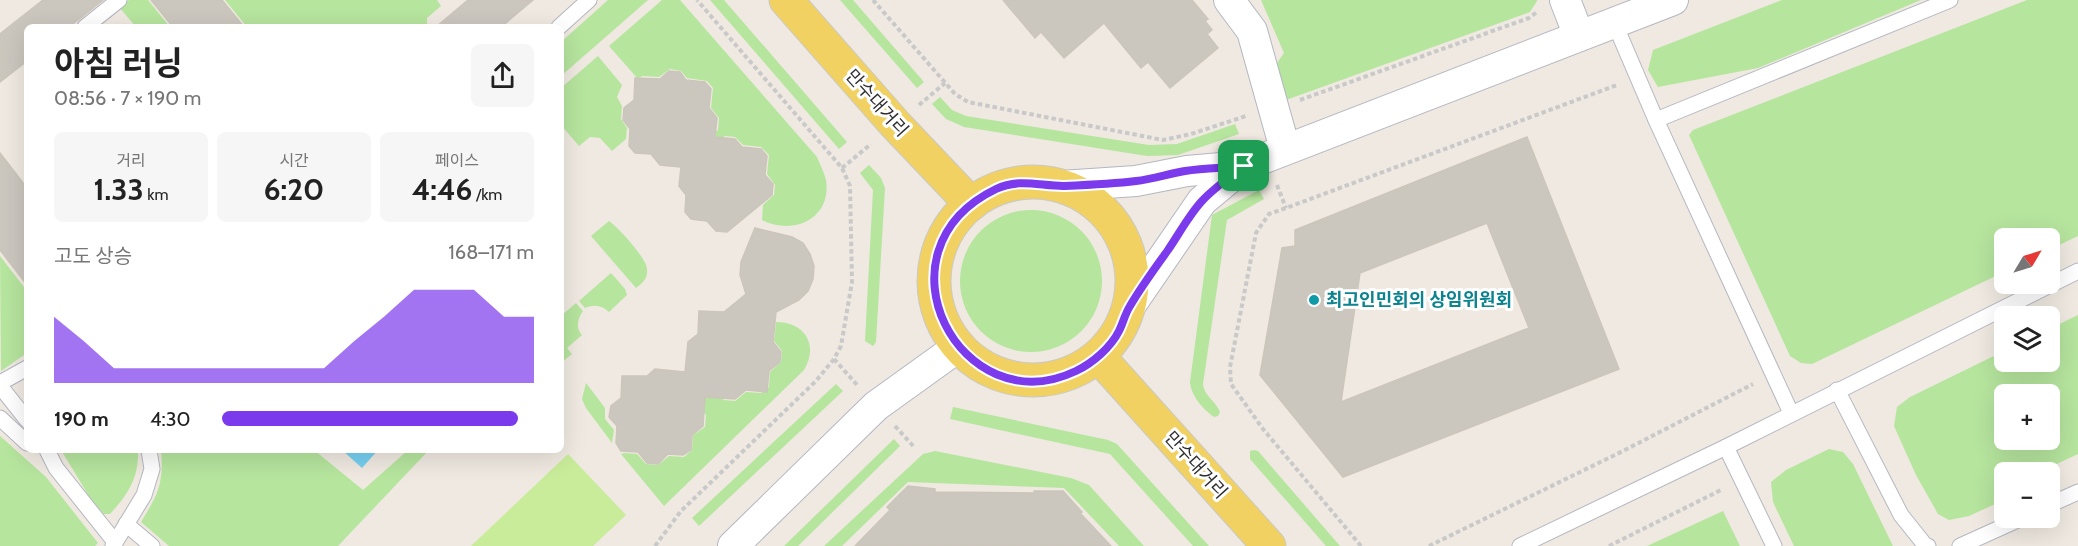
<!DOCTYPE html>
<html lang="ko">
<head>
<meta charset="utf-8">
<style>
	body { margin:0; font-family:Cabin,"Noto Sans KR",sans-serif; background:#f6f6f6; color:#222; height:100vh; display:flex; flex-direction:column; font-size:22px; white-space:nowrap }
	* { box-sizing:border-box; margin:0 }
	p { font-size:20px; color:#767676 }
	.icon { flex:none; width:33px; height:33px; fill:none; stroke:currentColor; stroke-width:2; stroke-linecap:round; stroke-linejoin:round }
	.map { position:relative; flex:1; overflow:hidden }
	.drawer { position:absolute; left:24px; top:24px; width:540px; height:429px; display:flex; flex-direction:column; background:#fff; border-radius:9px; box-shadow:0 6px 24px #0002 }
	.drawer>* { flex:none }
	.needle { width:39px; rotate:52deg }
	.controls { position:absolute; left:1994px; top:228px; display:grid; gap:12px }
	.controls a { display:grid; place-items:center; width:66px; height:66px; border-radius:9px; background:#fff; box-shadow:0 6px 24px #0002; font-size:30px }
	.pin { position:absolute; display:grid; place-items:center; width:51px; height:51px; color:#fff; margin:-26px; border-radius:12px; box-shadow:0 3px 9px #0006 }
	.round { display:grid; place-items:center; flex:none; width:63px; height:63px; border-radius:9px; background:#f6f6f6 }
	.head { display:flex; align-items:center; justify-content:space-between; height:102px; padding:0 30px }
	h1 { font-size:33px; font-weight:700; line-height:45px }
	.stats { display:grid; grid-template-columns:repeat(3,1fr); gap:9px; height:102px; padding:6px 30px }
	.stats div { display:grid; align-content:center; border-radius:9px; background:#f6f6f6; text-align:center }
	.stats b { font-size:30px; font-weight:700 }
	.stats small { font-size:16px; font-weight:400 }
	.stats p { font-size:16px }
	.chart { height:168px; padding:12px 30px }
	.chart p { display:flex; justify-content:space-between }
	.chart svg { width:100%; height:108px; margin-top:6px; fill:#7c3aed; opacity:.7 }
	ul { padding:0 30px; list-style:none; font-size:20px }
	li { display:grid; grid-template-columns:96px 72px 1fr; align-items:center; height:45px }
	li i { height:15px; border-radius:8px; background:#7c3aed }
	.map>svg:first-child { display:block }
</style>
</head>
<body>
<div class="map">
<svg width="2078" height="546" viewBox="0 0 2078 546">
	<rect width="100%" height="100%" fill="#efe9e1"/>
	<g fill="#b6e59e" fill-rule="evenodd">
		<path d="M129,0H148L170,27H136L120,8Z"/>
		<path d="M225,0H437L441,6L427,18V27H247Z"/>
		<path d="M608,0H648L561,76V42Z"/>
		<path d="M662,0H680L817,157C820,164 824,172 826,180C832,219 793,236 762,220L763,205L774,195L775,185L767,174L769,155L761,147L743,145L735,137L725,136L715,143L707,138L718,130L719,118L711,108L713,88L707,81L687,78L681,71L670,69L659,77L642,76L638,79L609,46Z"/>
		<path d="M710,0H724L847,142L839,149Z"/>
		<path d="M840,0H853L924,82L917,88Z"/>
		<path d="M1261,0H1537V1L1530,12L1286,100L1277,63L1284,53Z"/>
		<path d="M1782,0H1921L1758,68L1658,87L1648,70L1653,50Z"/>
		<path d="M2027,0H2078V236L2049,250V238H2004V272L1812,364L1801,363L1790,356L1689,135L1693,130Z"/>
		<path d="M598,56L622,85L617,97L622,106L621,119L627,128L626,139L612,151L600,138L590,137L579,146L561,125V88Z"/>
		<path d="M940,97L952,110L966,116L1149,145L1177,144L1235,124L1239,134L1178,155L1147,156L964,127L946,119L932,104Z"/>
		<path d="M869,165L881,178L885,188L876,342L873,346L865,341L873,190L860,173Z"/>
		<path d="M1259,190L1264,199L1227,220L1203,384C1204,396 1216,401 1220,412L1218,416L1214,417C1203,409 1191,396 1190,382L1212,215Z"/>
		<circle cx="1031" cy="281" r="71"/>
		<path d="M609,221C618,227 647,259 647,269C648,278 643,283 636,288L591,236Z"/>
		<path d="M0,256L27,291V353L1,371Z"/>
		<path d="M611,273L625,289L627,295L609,312C602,305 594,304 585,308L579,301Z"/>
		<path d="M576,303L583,311C578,318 575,328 582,335L567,348L572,354L561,363V316Z"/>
		<path d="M2078,315V454L2046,469L2048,472H2004V500L1969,516L1949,520L1938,514L1916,475L1894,426L1897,407L1910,397L2004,351V362H2049V329ZM2004,394H2049V440H2004Z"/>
		<path d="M776,322C805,322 819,345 804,370L664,506L621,454L624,453L637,454L646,464L658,465L669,456L684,457L692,450L693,435L705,427L706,415L697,405L699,388L714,389L724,400L735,401L746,392L761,393L769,387L770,372L781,362L782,351L774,341Z"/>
		<path d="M586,383L605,408V419L614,430L612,443L586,408L582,399Z"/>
		<path d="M836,384L843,391L699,526L692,518Z"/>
		<path d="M953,407L1108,440L1117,444L1209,546H1193L1110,454L950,419Z"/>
		<path d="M0,436L46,477L98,543L95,546H0Z"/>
		<path d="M894,439L900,446L798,546H784Z"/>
		<path d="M1829,449L1843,452L1853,464L1893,546H1794L1773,502L1771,482L1786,470Z"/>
		<path d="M61,450H138C139,478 128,494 110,514H104L92,501Z"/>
		<path d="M161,450H314L363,490L408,450H429L338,546H169L141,522C158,494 164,484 161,450Z"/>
		<path d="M1254,450L1258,451L1340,546H1326L1250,459V451Z"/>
		<path d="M935,451L1071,478L1089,485L1144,546H1119L1064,488L908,482L842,546H824L923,454Z"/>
		<path d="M1723,511L1740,546H1647Z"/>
	</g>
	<path fill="#c9ec9a" d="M568,454L626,515L593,546H471Z"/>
	<path fill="#75cff0" d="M342,450H378L362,468Z"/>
	<g fill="#cbc7bf" stroke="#cbc5ba" stroke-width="1.5" fill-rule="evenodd">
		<path d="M43,0H103L69,27H27V61L0,82V34Z"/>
		<path d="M151,0H222L244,27H173Z"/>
		<path d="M468,0H533L501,27H436Z"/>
		<path d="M1003,0H1192L1208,19L1205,21L1212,30L1207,34L1218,48L1170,88L1148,62L1141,68L1104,23L1064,58L1041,32L1035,38Z"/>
		<path d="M669,71L680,72L686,80L705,82L711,89L709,108L717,118L715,137L735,139L742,147L761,149L767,156L765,175L773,184L772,195L727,232L716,231L707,221L691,219L685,212L686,195L679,186L681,167L660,165L651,154L635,153L629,146L630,129L623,120L624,108L634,100L635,78L660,79Z"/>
		<path d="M1527,137L1619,369L1343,477L1260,375L1282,248L1295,246V230ZM1487,223L1529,328L1341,402L1360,273Z"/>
		<path d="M0,153L27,188V285L0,250Z"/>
		<path d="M755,228L792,237L803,243L810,254L814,266L813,279L808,291L799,300L776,312L773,342L781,352L780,362L769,371L767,392L746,390L735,399L705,397L703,426L692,435L691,450L683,455L668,454L658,464L647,463L638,452L621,451L616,443L617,426L609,417L611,406L621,398L622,376H647L655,369L685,372L688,342L698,334L699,311L724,312L746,294L740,275L741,262Z"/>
		<path d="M908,486L935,489V492L1034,493V491H1063L1082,512L1080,513L1111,546H855L890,510L887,507Z"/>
	</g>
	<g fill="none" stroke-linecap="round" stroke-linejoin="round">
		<g stroke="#b4b7c1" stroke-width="17">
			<g id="lane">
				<path d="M1614,22L1656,120L1791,413"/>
				<path d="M85,27L119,0"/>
				<path d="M559,27L589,0"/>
				<path d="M1656,120L1950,0"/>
				<path d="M0,383L27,368"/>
				<path d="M0,386L27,420"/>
				<path d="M1837,390L1901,515L1925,545L1928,546"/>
				<path d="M0,418L27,443"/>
				<path d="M1726,447L1774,546"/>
				<path d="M47,450L56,468L115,542"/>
				<path d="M2049,505L2078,492"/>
				<path d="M126,524L152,546"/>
				<path d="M113,546L144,495L152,469L149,450"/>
				<path d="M1520,546L1726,447L2078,271"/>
				<path d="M1960,546L2022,518"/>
			</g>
		</g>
		<g stroke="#b4b7c1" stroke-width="32">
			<g id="street">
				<path d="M1229,0L1252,31L1285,149"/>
				<path d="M1565,0L1579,36"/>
				<path d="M1061,186L1136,181L1187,171L1244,166L1673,0"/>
				<path d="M1130,306L1202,201L1244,166"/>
				<path d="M733,546L876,406L958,347"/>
			</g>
		</g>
		<g stroke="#c9c9c9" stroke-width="35">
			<g id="primary">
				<path d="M786,0L895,124L971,204"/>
				<circle cx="1033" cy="281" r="99"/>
				<path d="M1099,357L1269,546"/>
			</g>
		</g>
		<g stroke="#c9c9c9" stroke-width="4" stroke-dasharray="4.5 3" stroke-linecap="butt">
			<path d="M873,0L955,94L968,102L1163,140L1191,134L1246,116"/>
			<path d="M1300,100L1529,18L1537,12"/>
			<path d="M919,105L945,83"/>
			<path d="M842,168L871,144"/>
			<path d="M1277,185L1286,208"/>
			<path d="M834,359L858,386"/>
			<path d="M895,426L915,448"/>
			<path d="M655,546L681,511L816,381L834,359L841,346L852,282L850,186L842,168L697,0"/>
			<path d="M1361,546L1263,429L1231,384L1230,367L1256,233L1269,214L1286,208L1617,85"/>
			<path d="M1429,546L1623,451L1753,384"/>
			<path d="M1609,546L1721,490"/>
		</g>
		<use href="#lane" stroke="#fff" stroke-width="15"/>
		<use href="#street" stroke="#fff" stroke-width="30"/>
		<use href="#primary" stroke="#f2d163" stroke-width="33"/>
	</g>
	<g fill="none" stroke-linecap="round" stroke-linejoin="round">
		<g stroke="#fff" stroke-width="12">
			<path id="route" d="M1244,166C1230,177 1214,188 1202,201C1189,215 1179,234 1168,250C1155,268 1141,287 1130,306C1125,314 1123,323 1119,331C1111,347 1093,363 1076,371C961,426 868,251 996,189C1019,178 1040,186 1063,186C1087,185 1112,184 1136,181C1152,179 1168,174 1185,171C1204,168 1224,168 1244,166Z"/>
		</g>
		<use href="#route" stroke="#7c3aed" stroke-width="8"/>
	</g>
	<circle fill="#0f9aa8" stroke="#fff" stroke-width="2" cx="1314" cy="300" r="6"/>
	<g text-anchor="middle" stroke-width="6" stroke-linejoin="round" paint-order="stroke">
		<g font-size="18" fill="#2e2e2e" stroke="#fff">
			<text transform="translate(877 103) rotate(48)" y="6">만수대거리</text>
			<text transform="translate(1196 465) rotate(48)" y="6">만수대거리</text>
		</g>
		<g font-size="18" font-weight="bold" fill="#0d838f" stroke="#fff" text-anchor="start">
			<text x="1326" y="306">최고인민회의 상임위원회</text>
		</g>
	</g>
</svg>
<div class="controls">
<a><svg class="needle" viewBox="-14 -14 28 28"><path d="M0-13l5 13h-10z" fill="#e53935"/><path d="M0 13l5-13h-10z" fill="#767676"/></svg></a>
<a><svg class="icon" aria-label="layers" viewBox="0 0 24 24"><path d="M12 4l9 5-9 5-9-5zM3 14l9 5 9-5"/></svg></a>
<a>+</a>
<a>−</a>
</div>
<div class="pin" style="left:1244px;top:166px;background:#1e9e55"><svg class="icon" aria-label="arrive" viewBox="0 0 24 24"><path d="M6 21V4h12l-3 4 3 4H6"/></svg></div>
<section class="drawer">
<div class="head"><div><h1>아침 러닝</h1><p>08:56 · 7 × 190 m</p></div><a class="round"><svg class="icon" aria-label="share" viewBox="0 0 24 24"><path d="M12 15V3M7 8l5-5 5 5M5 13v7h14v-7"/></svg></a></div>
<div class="stats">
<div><p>거리</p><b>1.33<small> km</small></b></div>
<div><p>시간</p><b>6:20</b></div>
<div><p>페이스</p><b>4:46<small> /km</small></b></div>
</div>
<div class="chart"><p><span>고도 상승</span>168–171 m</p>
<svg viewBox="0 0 160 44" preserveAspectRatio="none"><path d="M0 44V17L10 27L20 38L30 38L40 38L50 38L60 38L70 38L80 38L90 38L100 27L110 17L120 6L130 6L140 6L150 17L160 17V44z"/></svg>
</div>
<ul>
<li><b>190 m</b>4:30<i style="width:95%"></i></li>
</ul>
</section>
</div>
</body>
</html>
